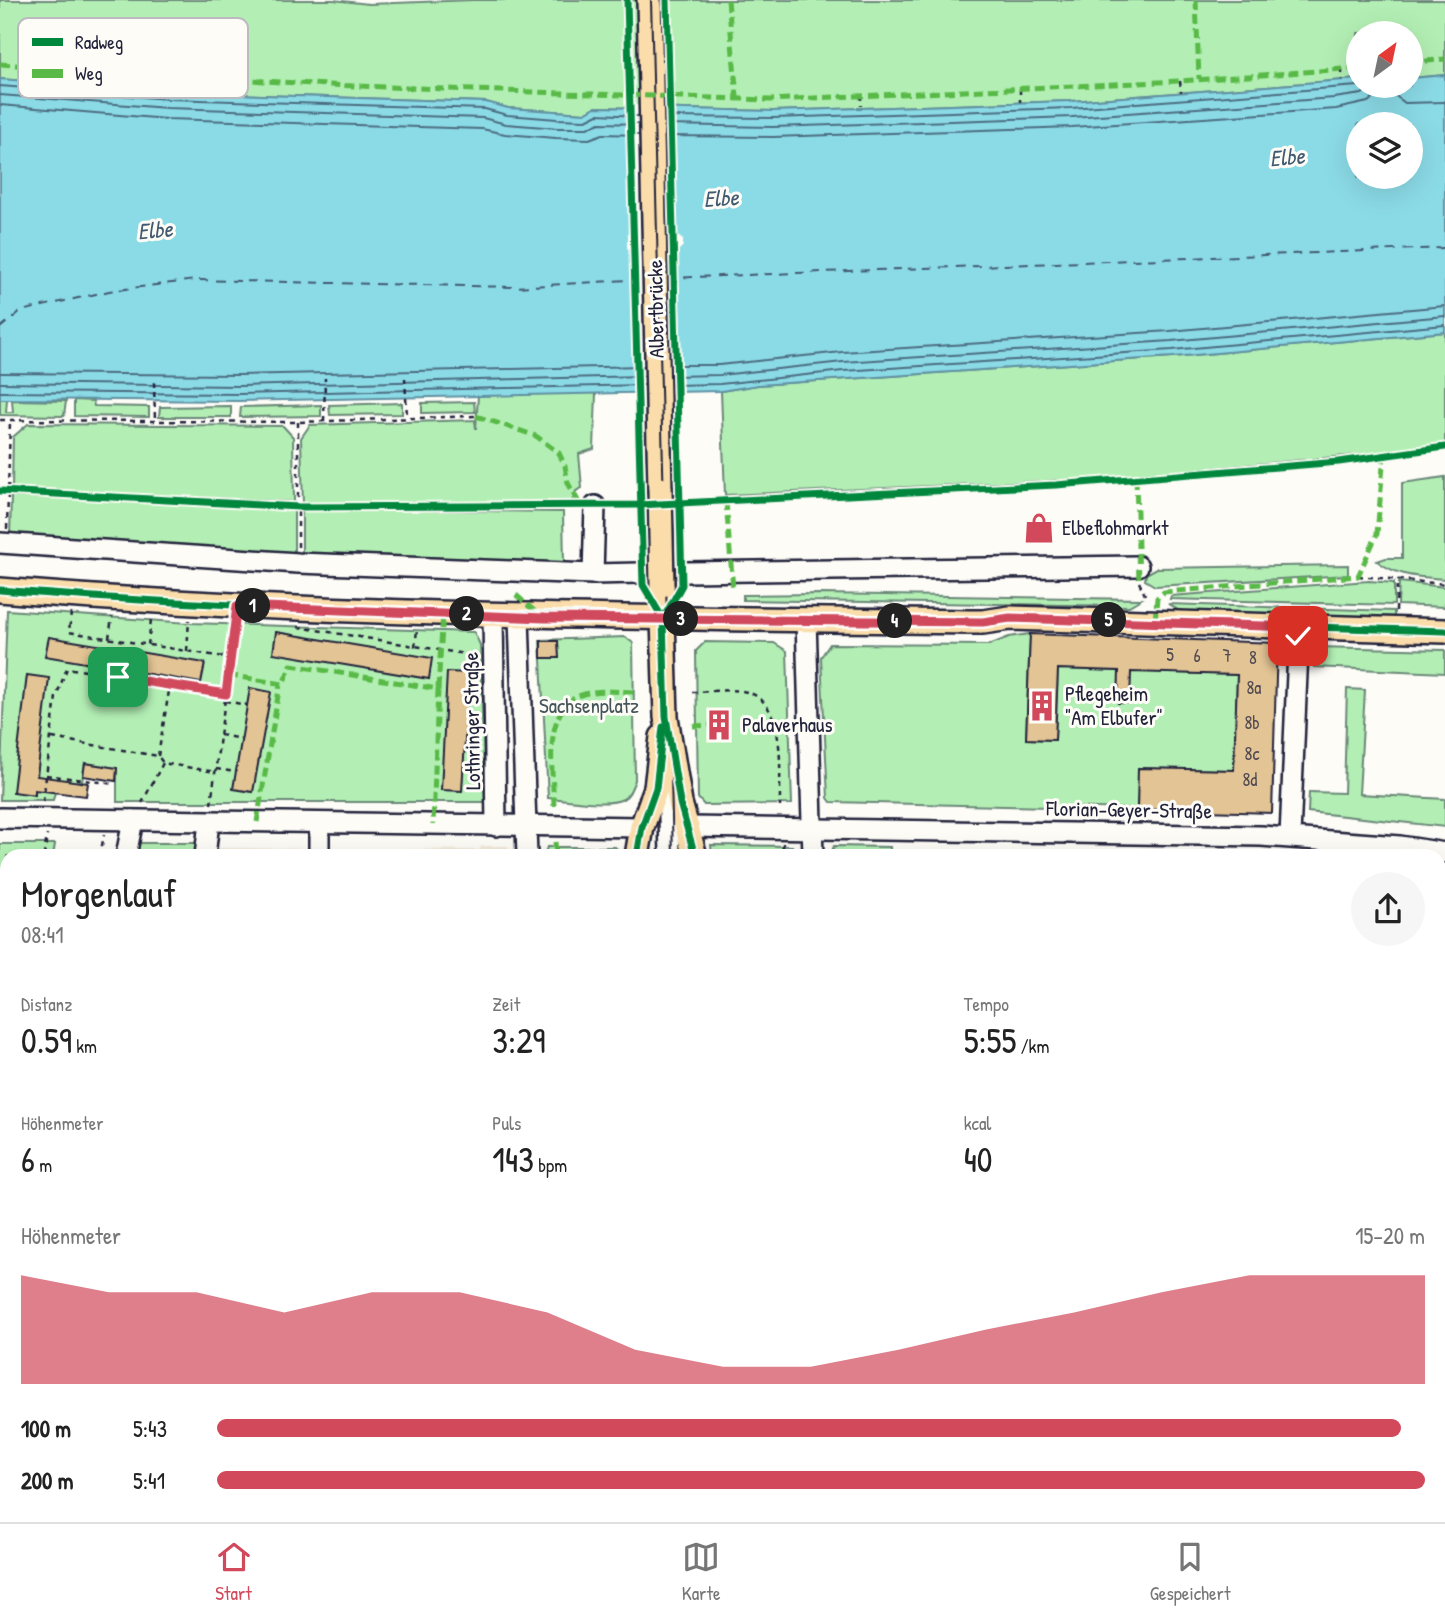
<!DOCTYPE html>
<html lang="de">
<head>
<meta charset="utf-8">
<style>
	body { margin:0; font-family:"Patrick Hand",sans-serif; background:#f6f6f6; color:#222; height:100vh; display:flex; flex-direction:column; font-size:26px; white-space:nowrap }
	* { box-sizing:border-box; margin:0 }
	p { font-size:23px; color:#767676 }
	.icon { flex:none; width:38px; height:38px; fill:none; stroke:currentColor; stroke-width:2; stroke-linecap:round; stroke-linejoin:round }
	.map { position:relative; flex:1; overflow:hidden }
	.details { position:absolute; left:0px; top:849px; width:1446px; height:674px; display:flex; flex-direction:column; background:#fff; border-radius:21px 21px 0 0; box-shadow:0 7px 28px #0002 }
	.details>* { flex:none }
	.needle { width:46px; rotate:33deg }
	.controls { position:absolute; left:1346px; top:21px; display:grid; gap:14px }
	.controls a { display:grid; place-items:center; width:77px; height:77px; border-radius:50%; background:#fff; box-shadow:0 7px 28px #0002; font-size:35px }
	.pin { position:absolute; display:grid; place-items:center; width:60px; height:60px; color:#fff; margin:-30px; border-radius:14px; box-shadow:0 4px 10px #0006 }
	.km { position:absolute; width:35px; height:35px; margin:-18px; border-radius:50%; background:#222; color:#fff; font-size:19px; line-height:35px; text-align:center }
	.round { display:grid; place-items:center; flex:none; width:74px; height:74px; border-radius:37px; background:#f6f6f6 }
	.overview { display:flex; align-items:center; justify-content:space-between; height:119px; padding:0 21px }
	h1 { font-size:38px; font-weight:600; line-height:52px }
	.figures { display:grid; grid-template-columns:repeat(3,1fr); gap:10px; height:119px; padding:7px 21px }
	.figures div { display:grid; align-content:center }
	.figures b { font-size:35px; font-weight:600 }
	.figures small { font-size:19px; font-weight:400 }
	.figures p { font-size:19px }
	.chart { height:196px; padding:14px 21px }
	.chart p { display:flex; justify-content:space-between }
	.chart svg { width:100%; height:126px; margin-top:7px; fill:#d1495b; opacity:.7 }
	ul { padding:0 21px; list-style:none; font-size:23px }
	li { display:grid; grid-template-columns:112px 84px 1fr; align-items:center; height:52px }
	li i { height:18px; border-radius:9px; background:#d1495b }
	.tabs { display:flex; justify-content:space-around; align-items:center; height:98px; border-top:2px solid #e0e0e0; background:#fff; font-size:19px; color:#767676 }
	.tabs a { display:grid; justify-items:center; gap:4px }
	.tabs .active { color:#d1495b }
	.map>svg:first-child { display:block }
</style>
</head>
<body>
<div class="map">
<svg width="1445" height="1522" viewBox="0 0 1445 1522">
	<rect width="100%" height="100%" fill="#fdfcf7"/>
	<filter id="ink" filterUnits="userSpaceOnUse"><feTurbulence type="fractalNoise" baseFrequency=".0143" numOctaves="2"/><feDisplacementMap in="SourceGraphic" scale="14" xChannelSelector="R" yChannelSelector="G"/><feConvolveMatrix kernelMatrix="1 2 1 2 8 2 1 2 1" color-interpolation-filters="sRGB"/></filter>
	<g filter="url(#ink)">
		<g fill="#f5ebda">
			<path d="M481,846H508V856H215L216,848L480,850Z"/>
			<path d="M1439,1460L1445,1465V1522H1233L1236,1516H1438Z"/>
			<path d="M260,1516H420L413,1522H253Z"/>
			<path d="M498,1516H833L826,1522H505Z"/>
		</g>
		<g fill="#b3efb4" stroke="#6a8878" stroke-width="2">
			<path d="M0,0H333L369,4L473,0H1445V75L1411,78L1410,33H1358V79L1071,101L773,111L596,107L585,113L508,108L486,102L168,92L0,79Z"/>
			<path d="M1445,332V447L1089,479L725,495L721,391L758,385L1173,357Z"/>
			<path d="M596,393L594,449L579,454L582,488L576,491L571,504H303L301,438L310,425L475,420L476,429L478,395Z"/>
			<path d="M0,399H7L6,412H13L12,400L66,401L64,416L0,415Z"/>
			<path d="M74,400L93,401L94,406L149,407V417L74,416Z"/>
			<path d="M474,402L475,412L422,413V403Z"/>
			<path d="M402,403V414L330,415L329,405Z"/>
			<path d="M321,405V416L240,417L241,407Z"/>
			<path d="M231,406V417H159L160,407Z"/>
			<path d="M28,424L283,426L293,437L294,502L12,489L13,437Z"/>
			<path d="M1445,477V579C1420,577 1398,577 1377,561L1386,558H1402V483Z"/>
			<path d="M11,496L294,509V559L10,539Z"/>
			<path d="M302,509L563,512L564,565L302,559Z"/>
			<path d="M1348,565V575L1155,586L1145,580L1146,574L1157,568Z"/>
			<path d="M1369,581L1394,583V605L1170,599L1171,596Z"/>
			<path d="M1399,582L1445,587V607L1398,605Z"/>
			<path d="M821,594L1141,599L1129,606L743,600V595Z"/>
			<path d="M1168,604L1394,611V618L1180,611Z"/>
			<path d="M7,610L189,623L474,632L480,645L485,802H117V768L85,763L82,782L55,792L53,800H0Z"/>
			<path d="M1030,634L1026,739L1055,740L1058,669L1237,675L1234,770L1139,768L1137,809L831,802L828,798L821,657L830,644L989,645L1009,637Z"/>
			<path d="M625,637L633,643L635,780C632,787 630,795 623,799C608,807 566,799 548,798L540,640Z"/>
			<path d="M705,642L774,643L787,651L792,804L704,805L698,798L696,651Z"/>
			<path d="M1315,647L1445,650V673L1314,667Z"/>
			<path d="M1347,689L1365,690L1359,794L1445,799V827L1308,812L1309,792L1344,793Z"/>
			<path d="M129,843H199L198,856H126Z"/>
			<path d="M0,844H55L53,856H7V997L0,995Z"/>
			<path d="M711,845L792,846L793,856H712Z"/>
			<path d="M834,846L890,847V856H830Z"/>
			<path d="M547,847H615L624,856H544Z"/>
			<path d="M0,1037L7,1039V1202L0,1198Z"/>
			<path d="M7,1383V1485L0,1492V1390Z"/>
			<path d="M36,1516H171L164,1522H30Z"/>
		</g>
		<path fill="#8bdbe7" stroke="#6191a2" stroke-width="2" fill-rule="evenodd" d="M1445,75V332L1173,357L758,385L721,391L239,401L0,399V79L168,92L486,102L508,108L585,113L595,107L773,111L1071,101L1358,79V86H1410L1411,78ZM1358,124H1410V177H1358Z"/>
		<path fill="#fdfcf7" d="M628,105L675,106L678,236L683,240V246L678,251L683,395L634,396L632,252L627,248V242L631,237Z"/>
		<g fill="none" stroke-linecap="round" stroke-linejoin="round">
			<g stroke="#4c6c80" stroke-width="2">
				<path d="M0,86L168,99L485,109L507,115L557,119L586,120L598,114L638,116"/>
				<path d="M0,95L167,108L483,118L506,124L557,128H587L600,123L639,124"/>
				<path d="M0,105L167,119L482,129L505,134L556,138L589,139L603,134L639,135"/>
				<path d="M665,117L773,118L1071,108L1358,86"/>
				<path d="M665,125L773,127L1072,117L1334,98L1362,94L1372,86"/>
				<path d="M665,136L773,137L1072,127L1336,109L1368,102L1385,88L1405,103L1445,102"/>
				<path d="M670,365H719L842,352L1170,331L1445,306"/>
				<path d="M0,373L239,375L644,366"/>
				<path d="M671,376L720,375L843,362L1171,341L1445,316"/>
				<path d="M0,383L239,386L644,376"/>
				<path d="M671,385L720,384L843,371L1172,350L1445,325"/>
				<path d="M0,392L239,394L645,385"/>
			</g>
			<g stroke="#425a6f" stroke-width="2" stroke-dasharray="9 7" stroke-linecap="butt">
				<path d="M668,278L1445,248"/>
				<path d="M0,328L21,311L109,291L195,280L514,287L644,279"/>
			</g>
		</g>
		<g fill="#e2c495" stroke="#22223b" stroke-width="2">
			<path d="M276,632L432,658L429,679L273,653Z"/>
			<path d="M1030,634L1277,643L1272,813L1137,809L1138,768L1234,770L1237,675L1131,672L1130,703H1118L1119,671L1058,669L1055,740L1026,739Z"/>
			<path d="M49,637L205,663L201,683L45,656Z"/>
			<path d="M541,641H558L559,658H541Z"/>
			<path d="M447,672L469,673L462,791L441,790Z"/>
			<path d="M27,675L49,678L37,776L88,783L86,796L35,790V795L13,792Z"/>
			<path d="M250,688L271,692L253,792L233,789Z"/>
			<path d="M85,763L117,768L116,781L83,776Z"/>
		</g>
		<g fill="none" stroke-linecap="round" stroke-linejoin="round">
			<g stroke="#22223b" stroke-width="24">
				<g id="minor">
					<path d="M0,543L298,563L593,574L595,506"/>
					<path d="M686,572L1138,566"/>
					<path d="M593,574L640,573"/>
					<path d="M493,615L496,826"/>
					<path d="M519,617L527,856"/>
					<path d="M806,619L813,856"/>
					<path d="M668,778L670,856"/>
					<path d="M0,818L642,827"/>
					<path d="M319,823V848"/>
					<path d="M689,827L1261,836L1400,846L1445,853"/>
					<path d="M1290,837L1299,627"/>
					<path d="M126,856L133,820"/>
					<path d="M205,856L209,822"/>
					<path d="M0,1015L7,1016"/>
					<path d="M1438,1200H1445"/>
					<path d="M0,1206L7,1211"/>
					<path d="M1438,1242L1445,1243"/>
					<path d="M0,1257L7,1264"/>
					<path d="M1438,1298L1445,1299"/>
					<path d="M0,1338L7,1331"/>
					<path d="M1438,1377L1445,1378"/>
					<path d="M1438,1420L1445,1412"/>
					<path d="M1438,1436L1445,1441"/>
					<path d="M0,1503L7,1496"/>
					<path d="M872,1516L878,1522"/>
					<path d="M937,1516L943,1522"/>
					<path d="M1190,1516L1199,1522"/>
					<path d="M1075,1519L1080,1522"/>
					<path d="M223,1522L230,1516"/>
					<path d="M841,1522L849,1516"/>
					<path d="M1120,1522L1123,1516"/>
					<path d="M1222,1522L1226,1516"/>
				</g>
			</g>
			<g stroke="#22223b" stroke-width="28">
				<g id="major">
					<path d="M649,0L660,489"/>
					<path d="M662,585L666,717L680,803L695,856"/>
					<path d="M0,590C327,617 655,617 983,622L1010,618L1445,631"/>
					<path d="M637,856L642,827L656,788L662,737"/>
					<path d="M443,1522L450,1516"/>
				</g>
			</g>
			<g stroke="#22223b" stroke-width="2.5" stroke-dasharray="5 5" stroke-linecap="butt">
				<path d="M1342,69V80"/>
				<path d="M1180,81L1181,92"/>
				<path d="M1020,89V102"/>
				<path d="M861,95V106"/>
				<path d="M405,378L407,416"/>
				<path d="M154,382L155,421"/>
				<path d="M0,420L298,422L476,416"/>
				<path d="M324,421L325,378"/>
				<path d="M298,422V548"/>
				<path d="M7,529L10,420"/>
				<path d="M1358,576L1445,584"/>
				<path d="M1139,582L1145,595"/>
				<path d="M1396,611L1397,580"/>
				<path d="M71,613L69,632L230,658"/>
				<path d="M298,627L477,656"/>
				<path d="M109,638L112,617"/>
				<path d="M148,645L151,620"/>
				<path d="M415,647L417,630"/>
				<path d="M187,651L189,620"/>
				<path d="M692,692C709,692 732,688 747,692C788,703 779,775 780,807"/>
				<path d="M225,701L247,705"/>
				<path d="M220,735L242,739"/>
				<path d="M52,738L158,756L163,763L215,772"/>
				<path d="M158,756L170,685"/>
				<path d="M216,769L236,772"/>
				<path d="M46,775L115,784"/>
				<path d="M43,801L56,697L67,668L226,694"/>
				<path d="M142,803L163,763"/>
				<path d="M211,804L235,624"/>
				<path d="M783,843V856"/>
				<path d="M44,856L47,835"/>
				<path d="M100,856L104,835"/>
				<path d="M895,856V847"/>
				<path d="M0,1105L7,1110"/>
				<path d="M0,1124L7,1112"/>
				<path d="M0,1185L7,1184"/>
				<path d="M1438,1220H1445"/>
			</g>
			<use href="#minor" stroke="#fdfcf7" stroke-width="19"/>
			<use href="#major" stroke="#faddab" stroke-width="23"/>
			<g stroke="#22223b" stroke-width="2">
				<path d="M651,0L673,856"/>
				<path d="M941,1516L947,1522"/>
				<path d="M447,1522L454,1516"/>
			</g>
			<g stroke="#22223b" stroke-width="28" stroke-linecap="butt">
				<path id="major-bridge" d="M660,489L662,585"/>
			</g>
			<use href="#major-bridge" stroke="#faddab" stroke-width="23"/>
			<g stroke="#58b947" stroke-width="5" stroke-dasharray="10 5" stroke-linecap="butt">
				<path d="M728,0L737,97"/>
				<path d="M1196,0L1199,79"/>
				<path d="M1410,63L1445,59"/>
				<path d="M0,64L328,85L770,100L1180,81L1358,68"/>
				<path d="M476,416L536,436L559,453L565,466L568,483L581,506"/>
				<path d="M1136,478L1139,582"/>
				<path d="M726,501L733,589"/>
				<path d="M516,595L538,614"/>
				<path d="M1155,621L1157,598L1164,592L1358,576L1377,534L1384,455"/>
				<path d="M228,675L283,684L291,665L438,689L433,825"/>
				<path d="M438,689L443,613"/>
				<path d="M693,726L711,725"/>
				<path d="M554,806C553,768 539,699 593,692C607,690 622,692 637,692"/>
				<path d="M257,822L280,684"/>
				<path d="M555,842L556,856"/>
				<path d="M777,856L783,849"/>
				<path d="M0,1299L7,1306"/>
				<path d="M151,1522L158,1516"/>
				<path d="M420,1522L426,1516"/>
			</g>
			<g stroke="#fdfcf7" stroke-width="11">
				<g id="cycleway">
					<path d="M627,0L643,585L663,619"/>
					<path d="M667,0L682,585L663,619L666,717L680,803L695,856"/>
					<path d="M0,491L299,507L638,505L1056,485L1339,462L1445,447"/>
					<path d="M0,590C327,617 655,617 983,622L1010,618L1445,631"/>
					<path d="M637,856L642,827L656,788L663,727"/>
				</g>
			</g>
			<use href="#cycleway" stroke="#00873e" stroke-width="7"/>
		</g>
	</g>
	<g fill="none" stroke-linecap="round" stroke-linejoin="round" filter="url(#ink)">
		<g stroke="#fff" stroke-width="14">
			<path id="route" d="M118,677L226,694L237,606L544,618L983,622L1010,618L1299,627L1298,636"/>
		</g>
		<use href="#route" stroke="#d1495b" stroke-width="9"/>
	</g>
	<defs>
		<g id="shop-bare" transform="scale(2.415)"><path d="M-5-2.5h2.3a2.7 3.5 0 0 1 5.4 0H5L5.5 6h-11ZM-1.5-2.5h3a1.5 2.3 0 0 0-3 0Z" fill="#d1495b" stroke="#fdfcf7" stroke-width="2.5" paint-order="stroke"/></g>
		<g id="building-bare" transform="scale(2.415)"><path d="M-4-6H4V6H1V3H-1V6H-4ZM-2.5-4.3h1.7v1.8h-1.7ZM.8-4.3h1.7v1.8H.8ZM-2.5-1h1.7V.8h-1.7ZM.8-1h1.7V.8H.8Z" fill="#d1495b" stroke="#fdfcf7" stroke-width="2.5" paint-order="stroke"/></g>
	</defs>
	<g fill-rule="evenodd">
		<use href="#shop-bare" x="1039" y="528"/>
		<use href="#building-bare" x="1042" y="706"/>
		<use href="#building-bare" x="719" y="725"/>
	</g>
	<g text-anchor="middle" stroke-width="6" stroke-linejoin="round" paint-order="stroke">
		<g font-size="18" fill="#524a52">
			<text x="1170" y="661">5</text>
			<text x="1197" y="662">6</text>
			<text x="1227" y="662">7</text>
			<text x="1253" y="664">8</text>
			<text x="1254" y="694">8a</text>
			<text x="1252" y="729">8b</text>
			<text x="1252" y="760">8c</text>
			<text x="1250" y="786">8d</text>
		</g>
		<g font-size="21" fill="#22223b" stroke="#fdfcf7">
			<text transform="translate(656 309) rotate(-91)" y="7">Albertbrücke</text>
			<text transform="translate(472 721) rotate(-91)" y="7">Lothringer Straße</text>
			<text transform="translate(1129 810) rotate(1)" y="7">Florian-Geyer-Straße</text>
		</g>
		<g font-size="21" fill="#22223b" stroke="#fdfcf7" text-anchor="start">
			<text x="1062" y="535">Elbeflohmarkt</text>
			<text x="1065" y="701">Pflegeheim<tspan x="1065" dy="24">"Am Elbufer"</tspan></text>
			<text x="742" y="732">Palaverhaus</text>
		</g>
		<g font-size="21" fill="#465559" stroke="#fdfcf7">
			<text x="589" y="713">Sachsenplatz</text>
		</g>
		<g font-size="23" font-style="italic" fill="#425a6f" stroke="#fdfcf7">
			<text transform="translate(1287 157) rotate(-5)" y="8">Elbe</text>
			<text transform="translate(721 198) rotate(-3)" y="8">Elbe</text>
			<text transform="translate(155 230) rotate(-5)" y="8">Elbe</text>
		</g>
	</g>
	<rect x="18" y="18" width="230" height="80" rx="10" fill="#fdfcf7" stroke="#bbbbbf" stroke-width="2"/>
	<rect x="32" y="38" width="31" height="8" fill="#00873e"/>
	<rect x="32" y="69" width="31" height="9" fill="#58b947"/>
	<g font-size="19" fill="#22223b">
		<text x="75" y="49">Radweg</text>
		<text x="75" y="80">Weg</text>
	</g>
</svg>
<div class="controls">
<a><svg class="needle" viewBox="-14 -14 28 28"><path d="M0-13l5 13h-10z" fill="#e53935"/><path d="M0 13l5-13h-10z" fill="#767676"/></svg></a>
<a><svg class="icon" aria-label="layers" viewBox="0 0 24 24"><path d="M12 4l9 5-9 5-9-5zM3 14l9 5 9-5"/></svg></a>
</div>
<div class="pin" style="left:118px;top:677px;background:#1e9e55"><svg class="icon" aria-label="arrive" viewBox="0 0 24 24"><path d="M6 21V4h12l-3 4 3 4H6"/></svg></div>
<div class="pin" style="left:1298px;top:636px;background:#d93025"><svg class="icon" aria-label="check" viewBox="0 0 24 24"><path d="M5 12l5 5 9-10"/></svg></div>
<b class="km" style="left:253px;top:606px">1</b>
<b class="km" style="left:467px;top:614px">2</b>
<b class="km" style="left:681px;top:619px">3</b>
<b class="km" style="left:895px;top:621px">4</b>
<b class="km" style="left:1109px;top:620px">5</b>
<section class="details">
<div class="overview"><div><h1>Morgenlauf</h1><p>08:41</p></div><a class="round"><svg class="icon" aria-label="share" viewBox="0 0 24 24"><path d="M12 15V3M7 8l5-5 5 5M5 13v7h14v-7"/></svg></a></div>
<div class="figures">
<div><p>Distanz</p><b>0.59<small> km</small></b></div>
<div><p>Zeit</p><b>3:29</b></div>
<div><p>Tempo</p><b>5:55<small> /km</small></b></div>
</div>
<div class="figures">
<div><p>Höhenmeter</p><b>6<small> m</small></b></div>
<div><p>Puls</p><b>143<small> bpm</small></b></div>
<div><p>kcal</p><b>40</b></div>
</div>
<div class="chart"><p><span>Höhenmeter</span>15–20 m</p>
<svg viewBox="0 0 160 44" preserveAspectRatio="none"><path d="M0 44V6L10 12L20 12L30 19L40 12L50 12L60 19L70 32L80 38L90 38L100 32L110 25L120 19L130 12L140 6L150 6L160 6V44z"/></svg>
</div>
<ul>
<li><b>100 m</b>5:43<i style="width:98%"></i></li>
<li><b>200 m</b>5:41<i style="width:100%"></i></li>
</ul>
</section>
</div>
<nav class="tabs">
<a class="active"><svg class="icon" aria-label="home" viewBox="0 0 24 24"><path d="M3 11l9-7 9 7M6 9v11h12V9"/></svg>Start</a>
<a><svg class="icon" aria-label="map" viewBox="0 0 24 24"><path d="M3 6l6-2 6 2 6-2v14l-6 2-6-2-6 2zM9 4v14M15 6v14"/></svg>Karte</a>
<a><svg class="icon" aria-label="saved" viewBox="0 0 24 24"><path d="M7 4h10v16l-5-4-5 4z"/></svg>Gespeichert</a>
</nav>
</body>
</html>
